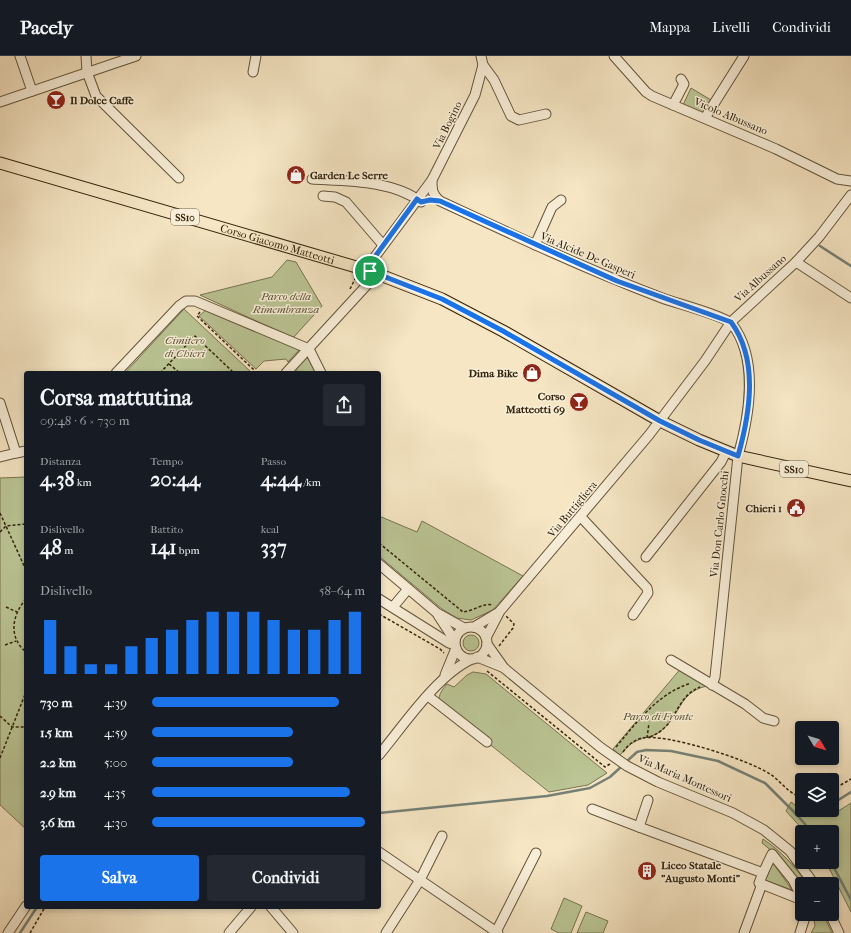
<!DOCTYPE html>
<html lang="it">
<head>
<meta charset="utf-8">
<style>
	body { margin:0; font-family:"IM FELL French Canon",serif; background:#242831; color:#f1f3f6; height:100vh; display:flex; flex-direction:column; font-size:15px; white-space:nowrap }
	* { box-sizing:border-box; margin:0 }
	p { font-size:13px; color:#9ea1a6 }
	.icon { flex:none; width:22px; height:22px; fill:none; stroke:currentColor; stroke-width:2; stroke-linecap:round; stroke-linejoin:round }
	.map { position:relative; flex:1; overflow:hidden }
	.details { position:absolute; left:24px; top:315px; width:357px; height:538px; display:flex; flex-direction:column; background:#171b24; border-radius:4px; box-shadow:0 2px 6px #0003 }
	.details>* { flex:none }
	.needle { width:26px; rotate:128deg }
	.fabs { position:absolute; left:795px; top:665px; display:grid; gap:8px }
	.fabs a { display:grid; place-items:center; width:44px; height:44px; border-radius:4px; background:#171b24; box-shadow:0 2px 6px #0003; font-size:20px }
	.pin { position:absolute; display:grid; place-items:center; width:34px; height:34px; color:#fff; margin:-17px; border:2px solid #fff; border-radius:50%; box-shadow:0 1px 4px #0007 }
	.round { display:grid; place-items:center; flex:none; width:42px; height:42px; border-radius:4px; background:#242831 }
	.overview { display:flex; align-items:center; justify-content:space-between; height:68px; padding:0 16px }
	h1 { font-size:22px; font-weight:800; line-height:30px }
	.stats { display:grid; grid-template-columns:repeat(3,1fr); gap:6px; height:68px; padding:4px 16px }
	.stats div { display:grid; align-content:center }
	.stats b { font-size:20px; font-weight:800 }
	.stats small { font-size:11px; font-weight:400 }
	.stats p { font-size:11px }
	.chart { height:112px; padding:8px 16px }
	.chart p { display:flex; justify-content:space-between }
	.chart svg { width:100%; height:72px; margin-top:4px; stroke:#1a73e8; stroke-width:6 }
	.button { display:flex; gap:8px; margin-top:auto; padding:8px 16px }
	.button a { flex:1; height:46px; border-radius:4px; background:#1a73e8; color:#fff; font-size:16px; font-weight:800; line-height:46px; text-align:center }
	.button a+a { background:#242831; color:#f1f3f6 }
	ul { padding:0 16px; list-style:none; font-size:13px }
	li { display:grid; grid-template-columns:64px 48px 1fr; align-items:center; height:30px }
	li i { height:10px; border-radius:5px; background:#1a73e8 }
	header { display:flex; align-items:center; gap:24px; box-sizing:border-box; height:56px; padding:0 20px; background:#171b24; border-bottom:1px solid #363941 }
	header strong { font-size:19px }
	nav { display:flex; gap:22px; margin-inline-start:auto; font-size:14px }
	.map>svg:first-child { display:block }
</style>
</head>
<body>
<header>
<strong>Pacely</strong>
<nav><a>Mappa</a><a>Livelli</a><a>Condividi</a></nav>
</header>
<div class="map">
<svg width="851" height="877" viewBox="0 0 851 877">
	<rect width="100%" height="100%" fill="#f6e6c4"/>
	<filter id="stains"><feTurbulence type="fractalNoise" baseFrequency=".005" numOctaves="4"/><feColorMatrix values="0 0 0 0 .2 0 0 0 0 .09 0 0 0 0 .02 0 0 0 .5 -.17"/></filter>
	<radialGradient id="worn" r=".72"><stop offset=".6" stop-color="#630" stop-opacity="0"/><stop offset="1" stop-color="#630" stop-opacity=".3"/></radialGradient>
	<g fill="#bbc595" stroke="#787450">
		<path d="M691,32L711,44L705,58L683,49Z"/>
		<path d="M287,204L296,206L322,250L293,282L200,239L272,221Z"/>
		<path d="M184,253L252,317H125Z"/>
		<path d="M207,253L300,293L288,306L286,303L264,305L256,313L199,260Z"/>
		<path d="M307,301L316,317H299L296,313Z"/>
		<path d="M26,421V773L0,749V422Z"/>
		<path d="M379,460L417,476L422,465L523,520L493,554L471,564L457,562L442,553L379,500Z"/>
		<circle cx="471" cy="587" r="8"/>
		<path d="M682,611L712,629C678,634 683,657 661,675C653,681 645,681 636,685C629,688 625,694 620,699L613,693Z"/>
		<path d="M473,616L486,618L607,717L588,729L549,736L441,649C436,641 442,634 447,628L454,631L467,619Z"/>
		<path d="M791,746L802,754H826L832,759L851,747V856L826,806H832V776H805L786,755Z"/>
		<path d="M763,783C781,795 795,810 807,828H802V831L772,795L762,787Z"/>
		<path d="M773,807L792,834L765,824Z"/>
		<path d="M564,842L582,850L571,877H559L551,873Z"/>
		<path d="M586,856L608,865L603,877H577Z"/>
		<path d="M813,858H823L832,877H811L815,870Z"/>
	</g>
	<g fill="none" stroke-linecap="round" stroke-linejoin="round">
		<g stroke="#758076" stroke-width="2.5">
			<path d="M820,190L851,210"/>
			<path d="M626,706L637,696L646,694L671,695L718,705L765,727L796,758L812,776"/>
			<path d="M832,748L851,736"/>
			<path d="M379,757L547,740L590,732L610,721L622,710"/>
			<path d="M796,758L819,756L823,754"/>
			<path d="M831,806L851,844"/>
			<path d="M20,877L37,851"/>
		</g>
		<g stroke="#64543a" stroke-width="11">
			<g id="minor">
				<path d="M20,0L32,35"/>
				<path d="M86,0L87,16L96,40L179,122"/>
				<path d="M614,0L646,36L652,40L776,93L837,123L851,125"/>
				<path d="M483,9L494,24L511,60L519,64L546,58"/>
				<path d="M253,16L256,0"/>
				<path d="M0,46L136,0"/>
				<path d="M673,49L684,28L681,23"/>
				<path d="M705,62L744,0"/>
				<path d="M312,123C346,125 393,124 421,146"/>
				<path d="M432,124C432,134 432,138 440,145C513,179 586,213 662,242C675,247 725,260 732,268C759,303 749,361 738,400L715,621L712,629"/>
				<path d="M323,140L335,141L346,146L383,189"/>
				<path d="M535,189L552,151L561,144"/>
				<path d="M796,206L851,242"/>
				<path d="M309,293L321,317"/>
				<path d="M116,317L179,250L186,245H195L309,293"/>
				<path d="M286,317L366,230L374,202L432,124L475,39L483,9L481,0"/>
				<path d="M0,347L16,397L26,395"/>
				<path d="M0,401L16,397"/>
				<path d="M581,461L647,532L648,537L633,559"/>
				<path d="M646,501L721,406L726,396"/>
				<path d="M379,508L437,557L464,572"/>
				<path d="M379,543L449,587L455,589"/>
				<path d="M393,551L408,533"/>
				<path d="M438,559L455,585"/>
				<path d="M474,571L499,556"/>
				<circle cx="471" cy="587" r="16"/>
				<path d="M486,582L500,555L649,379L705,305L731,266L796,206L819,181L851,139"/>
				<path d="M487,588L504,612L600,691L627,710L658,726L733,757L764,774L790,795L814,828"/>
				<path d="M477,601L502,611"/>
				<path d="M671,604L745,648L763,662L774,665"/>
				<path d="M445,619L456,592"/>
				<path d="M428,640L487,686"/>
				<path d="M379,699C404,669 437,619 472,603"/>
				<path d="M592,753L639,771L648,744"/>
				<path d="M639,771L763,817L759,827L802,844"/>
				<path d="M379,796L498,877"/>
				<path d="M763,817L772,798L793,824L802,842"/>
				<path d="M271,851L293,877"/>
				<path d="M830,858L839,877"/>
				<path d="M496,876L536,797"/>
				<path d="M8,877L26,850"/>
				<path d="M229,877L251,851"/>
				<path d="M386,877L420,824L442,780"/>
				<path d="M744,877L762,828"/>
				<path d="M800,877L806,858"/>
			</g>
		</g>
		<g stroke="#34240c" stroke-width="13">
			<g id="major">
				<path id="s1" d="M0,107L370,215L442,243L503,275L660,365L699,384L738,400L851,425"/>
			</g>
		</g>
		<g stroke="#34240c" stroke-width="1.5" stroke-dasharray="3 2" stroke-linecap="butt">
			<path d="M350,233L356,221"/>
			<path d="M200,256L197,260L253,313H256"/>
			<path d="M169,308L180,317"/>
			<path d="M160,317L195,280L234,317"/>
			<path d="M0,457L26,514"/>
			<path d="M0,476L6,470L26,468"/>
			<path d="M379,487L463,556C473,555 486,546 492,549"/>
			<path d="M26,543C12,559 8,581 26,596"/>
			<path d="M6,551L17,556"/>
			<path d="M379,558L440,593L444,597"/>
			<path d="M5,589L16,585"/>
			<path d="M499,590L513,572L514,568L506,560"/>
			<path d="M487,615L605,711L610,708"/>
			<path d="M0,660L12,671H26"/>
			<path d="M650,681C657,678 663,674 668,668C678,655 682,638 700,631"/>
			<path d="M647,682L649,667"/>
			<path d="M616,691C638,665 657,638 691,627"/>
			<path d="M623,696C628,689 634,684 642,682C666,677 749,704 770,718C781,725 788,738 802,741"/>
			<path d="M0,702L26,636"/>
			<path d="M832,734L851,723"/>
			<path d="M30,877L45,851"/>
		</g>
		<use href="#minor" stroke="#f9efd9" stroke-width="9"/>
		<use href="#major" stroke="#f6e6c4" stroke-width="11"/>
	</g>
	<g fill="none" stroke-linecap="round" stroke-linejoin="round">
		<g stroke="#fff" stroke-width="8">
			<path id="route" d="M417,143L421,146L430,144L440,145L617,225L731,266C759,304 750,357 738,400L699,384L660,365L503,275L442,243L370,215L374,202Z"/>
		</g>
		<use href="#route" stroke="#1a73e8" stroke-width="5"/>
	</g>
	<defs>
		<g id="bar-disc" transform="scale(1)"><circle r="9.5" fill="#8f2418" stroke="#f9efd9"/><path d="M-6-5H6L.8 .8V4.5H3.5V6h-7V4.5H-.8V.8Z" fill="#fff"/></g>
		<g id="shop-disc" transform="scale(1)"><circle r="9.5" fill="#8f2418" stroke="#f9efd9"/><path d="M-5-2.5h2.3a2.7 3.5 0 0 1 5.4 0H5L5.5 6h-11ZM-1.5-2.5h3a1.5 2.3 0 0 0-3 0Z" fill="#fff"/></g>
		<g id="civic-disc" transform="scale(1)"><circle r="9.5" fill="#8f2418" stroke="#f9efd9"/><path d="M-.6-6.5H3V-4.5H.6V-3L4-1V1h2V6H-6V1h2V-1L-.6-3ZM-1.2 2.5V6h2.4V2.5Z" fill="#fff"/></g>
		<g id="building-disc" transform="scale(1)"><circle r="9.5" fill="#8f2418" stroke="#f9efd9"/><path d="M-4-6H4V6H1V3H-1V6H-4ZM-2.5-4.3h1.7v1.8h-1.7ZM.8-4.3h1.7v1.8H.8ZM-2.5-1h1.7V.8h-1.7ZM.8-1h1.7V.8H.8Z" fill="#fff"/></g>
	</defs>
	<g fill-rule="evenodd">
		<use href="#bar-disc" x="56" y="44"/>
		<use href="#shop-disc" x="296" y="119"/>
		<use href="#shop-disc" x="532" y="317"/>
		<use href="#bar-disc" x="579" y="346"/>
		<use href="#civic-disc" x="796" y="452"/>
		<use href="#building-disc" x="647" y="815"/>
	</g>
	<g text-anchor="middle" stroke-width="3" stroke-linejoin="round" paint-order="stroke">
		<g fill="#f9efd9" stroke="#6f614a" stroke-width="1">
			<rect x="171" y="153" width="28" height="16" rx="3"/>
			<rect x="780" y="405" width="28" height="16" rx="3"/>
		</g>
		<g font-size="10" font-weight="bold" fill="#34240c">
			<text x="185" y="165">SS10</text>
			<text x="794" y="417">SS10</text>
		</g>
		<g font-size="11" font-weight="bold" fill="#34240c" stroke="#f9efd9" text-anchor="start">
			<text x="70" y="48">Il Dolce Caffè</text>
			<text x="310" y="123">Garden Le Serre</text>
			<text x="518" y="321" text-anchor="end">Dima Bike</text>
			<text x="565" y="344" text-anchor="end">Corso<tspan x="565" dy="13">Matteotti 69</tspan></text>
			<text x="782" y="456" text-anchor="end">Chieri 1</text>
			<text x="661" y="813">Liceo Statale<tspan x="661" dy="13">"Augusto Monti"</tspan></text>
		</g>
		<g font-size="11" fill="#34240c" stroke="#f9efd9">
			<text transform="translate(731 60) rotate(23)" y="4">Vicolo Albussano</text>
			<text transform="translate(447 69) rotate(-64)" y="4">Via Bogino</text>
			<text dy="4" stroke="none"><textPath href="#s1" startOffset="289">Corso Giacomo Matteotti</textPath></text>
			<text transform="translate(588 199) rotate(23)" y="4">Via Alcide De Gasperi</text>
			<text transform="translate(760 222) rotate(-42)" y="4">Via Albussano</text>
			<text transform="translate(572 453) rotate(-50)" y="4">Via Buttigliera</text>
			<text transform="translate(719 468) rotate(-84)" y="4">Via Don Carlo Gnocchi</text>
			<text transform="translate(685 722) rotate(24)" y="4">Via Maria Montessori</text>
		</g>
		<g font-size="11" font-style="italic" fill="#5c5435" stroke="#f9efd9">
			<text x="286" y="244">Parco della<tspan x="286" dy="13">Rimembranza</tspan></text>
			<text x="185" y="288">Cimitero<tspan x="185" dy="13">di Chieri</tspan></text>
			<text x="658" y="664">Parco di Fronte</text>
		</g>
	</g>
	<rect width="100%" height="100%" filter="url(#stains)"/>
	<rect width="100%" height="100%" fill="url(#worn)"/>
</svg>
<div class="fabs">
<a><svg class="needle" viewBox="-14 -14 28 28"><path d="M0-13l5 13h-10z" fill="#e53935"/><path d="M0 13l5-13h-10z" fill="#9ea1a6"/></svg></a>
<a><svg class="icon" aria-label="layers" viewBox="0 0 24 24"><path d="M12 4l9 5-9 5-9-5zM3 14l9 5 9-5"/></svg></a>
<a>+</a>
<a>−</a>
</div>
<div class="pin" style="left:370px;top:215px;background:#1e9e55"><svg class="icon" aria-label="arrive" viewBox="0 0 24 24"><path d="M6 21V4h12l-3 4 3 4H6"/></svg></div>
<section class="details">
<div class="overview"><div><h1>Corsa mattutina</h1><p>09:48 · 6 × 730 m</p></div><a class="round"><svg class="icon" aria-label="share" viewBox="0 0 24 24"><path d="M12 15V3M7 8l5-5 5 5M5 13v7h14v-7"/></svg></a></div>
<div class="stats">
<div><p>Distanza</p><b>4.38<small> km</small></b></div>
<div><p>Tempo</p><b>20:44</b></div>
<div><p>Passo</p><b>4:44<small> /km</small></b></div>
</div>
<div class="stats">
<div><p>Dislivello</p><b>48<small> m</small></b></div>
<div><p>Battito</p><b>141<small> bpm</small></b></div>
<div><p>kcal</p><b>337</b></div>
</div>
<div class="chart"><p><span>Dislivello</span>58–64 m</p>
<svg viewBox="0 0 160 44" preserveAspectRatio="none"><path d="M5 44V11M15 44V27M25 44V38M35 44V38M45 44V27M55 44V22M65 44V17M75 44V11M85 44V6M95 44V6M105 44V6M115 44V11M125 44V17M135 44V17M145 44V11M155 44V6"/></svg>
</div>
<ul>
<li><b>730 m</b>4:39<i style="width:88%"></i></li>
<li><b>1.5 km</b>4:59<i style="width:66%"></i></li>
<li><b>2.2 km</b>5:00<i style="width:66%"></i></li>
<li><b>2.9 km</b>4:35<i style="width:93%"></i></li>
<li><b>3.6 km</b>4:30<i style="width:100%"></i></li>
</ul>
<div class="button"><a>Salva</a><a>Condividi</a></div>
</section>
</div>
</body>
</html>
